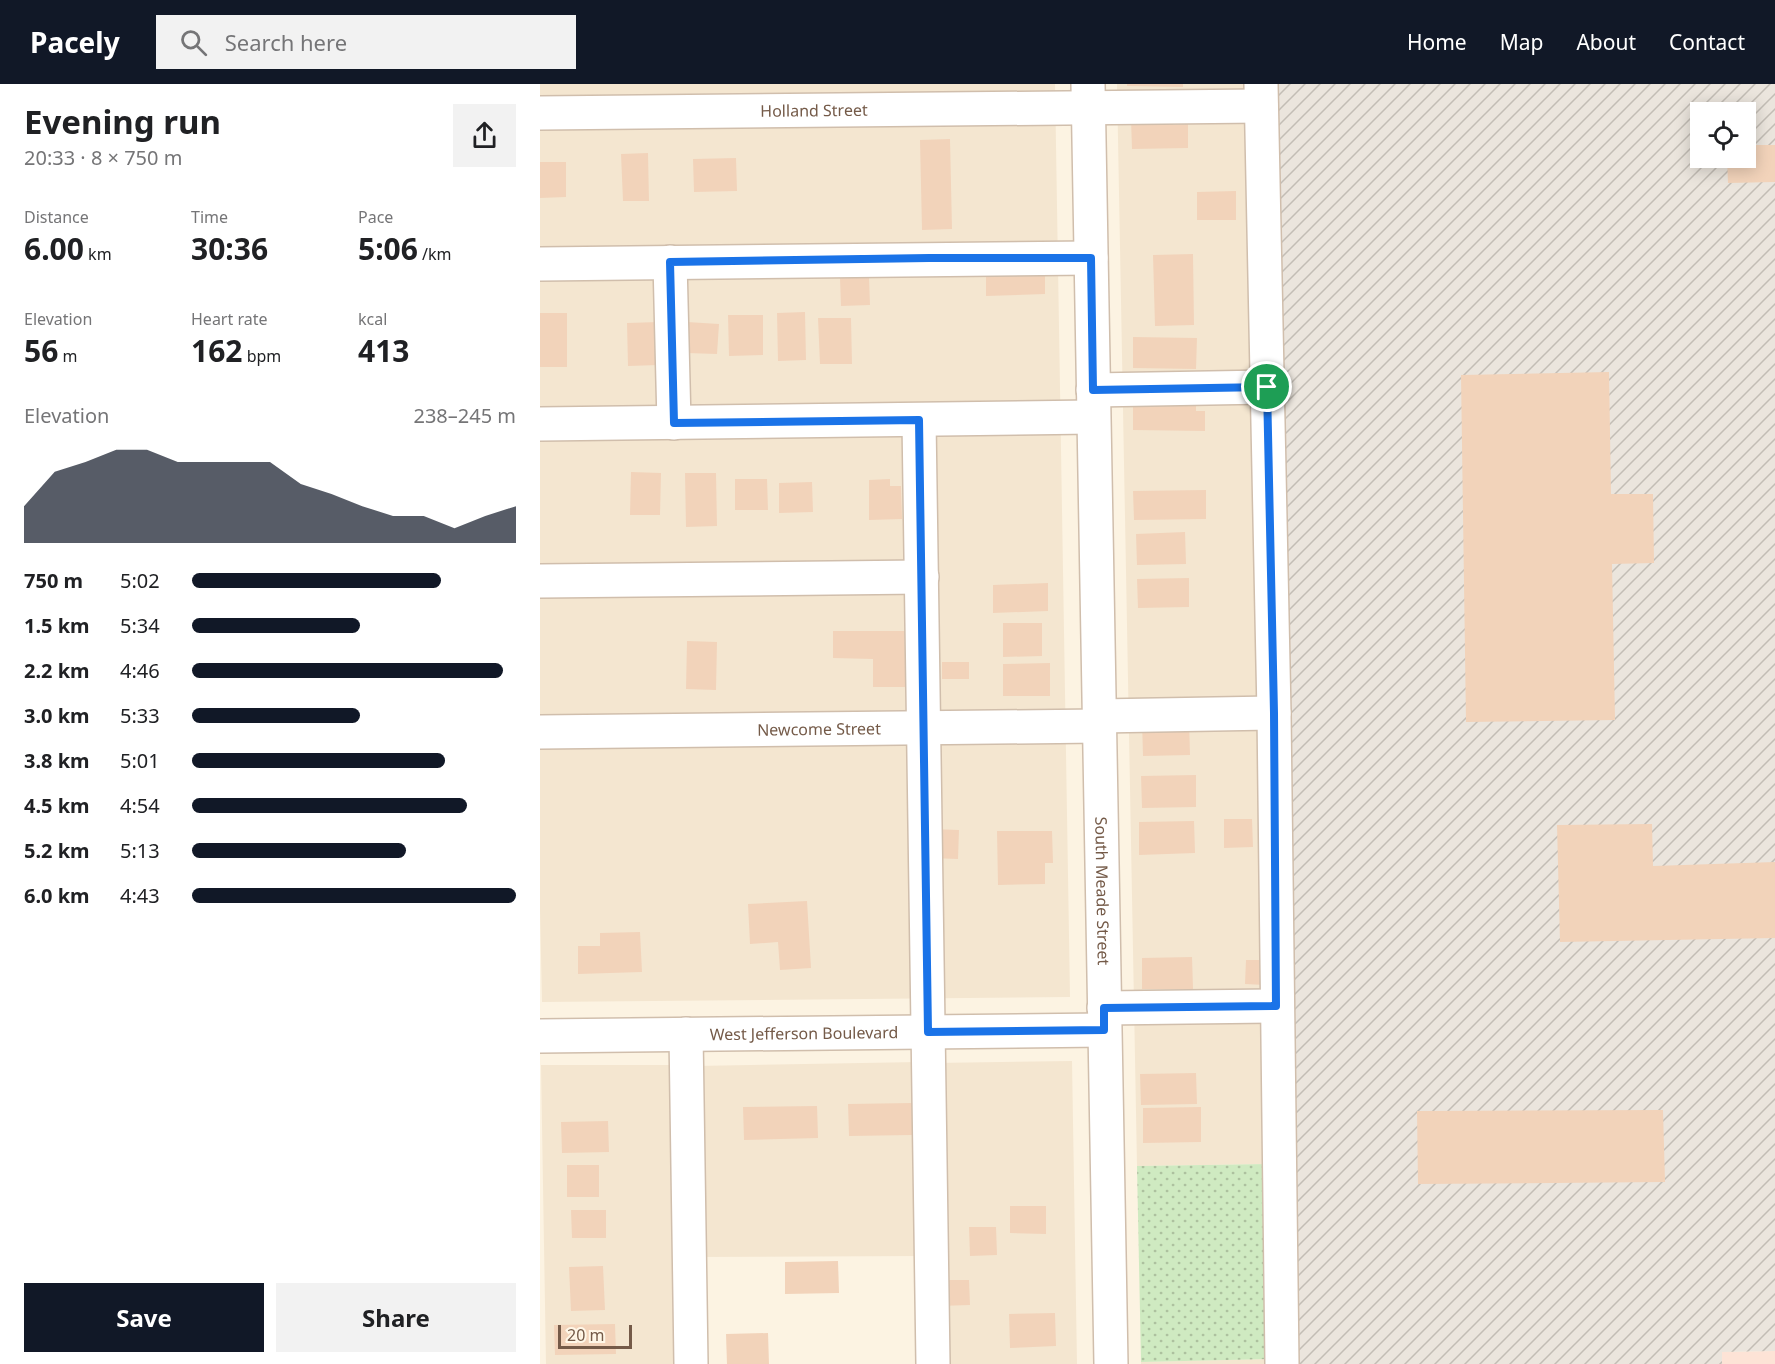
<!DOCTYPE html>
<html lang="en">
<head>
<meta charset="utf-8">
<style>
	body { margin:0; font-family:"Noto Sans",sans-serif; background:#f2f2f2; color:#202124; height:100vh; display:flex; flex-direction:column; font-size:22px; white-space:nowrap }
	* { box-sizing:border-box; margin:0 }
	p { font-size:20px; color:#757577 }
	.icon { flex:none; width:33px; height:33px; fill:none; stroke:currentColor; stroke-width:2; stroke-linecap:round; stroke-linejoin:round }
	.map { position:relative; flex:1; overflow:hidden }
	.drawer { display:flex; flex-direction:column; background:#fff; width:540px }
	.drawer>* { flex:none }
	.fabs { position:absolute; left:1150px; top:18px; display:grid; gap:12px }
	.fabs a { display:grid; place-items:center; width:66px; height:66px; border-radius:0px; background:#fff; box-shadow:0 3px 15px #0003; font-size:30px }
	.scale { position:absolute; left:18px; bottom:15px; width:74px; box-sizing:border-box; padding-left:6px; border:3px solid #745a48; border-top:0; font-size:16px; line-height:21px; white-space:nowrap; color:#745a48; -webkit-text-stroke:4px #fff7e8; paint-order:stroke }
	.pin { position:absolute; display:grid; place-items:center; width:51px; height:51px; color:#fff; margin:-26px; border:3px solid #fff; border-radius:50%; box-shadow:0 2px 6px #0007 }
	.round { display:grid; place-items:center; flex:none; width:63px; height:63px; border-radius:0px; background:#f2f2f2 }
	.head { display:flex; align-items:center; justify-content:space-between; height:102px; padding:0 24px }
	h1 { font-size:33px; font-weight:700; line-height:45px }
	.stats { display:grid; grid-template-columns:repeat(3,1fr); gap:9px; height:102px; padding:6px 24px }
	.stats div { display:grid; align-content:center }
	.stats b { font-size:30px; font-weight:700 }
	.stats small { font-size:16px; font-weight:400 }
	.stats p { font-size:16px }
	.chart { height:168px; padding:12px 24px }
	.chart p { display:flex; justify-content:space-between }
	.chart svg { width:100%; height:108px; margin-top:6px; fill:#111827; opacity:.7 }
	.button { display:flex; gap:12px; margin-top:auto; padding:12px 24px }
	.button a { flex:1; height:69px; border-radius:0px; background:#111827; color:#fff; font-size:24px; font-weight:700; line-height:69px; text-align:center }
	.button a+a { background:#f2f2f2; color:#202124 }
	ul { padding:0 24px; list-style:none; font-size:20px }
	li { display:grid; grid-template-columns:96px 72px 1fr; align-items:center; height:45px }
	li i { height:15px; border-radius:8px; background:#111827 }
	header { display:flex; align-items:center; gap:36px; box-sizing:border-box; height:84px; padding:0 30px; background:#111827; color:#fff }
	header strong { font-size:28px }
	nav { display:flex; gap:33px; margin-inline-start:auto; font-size:21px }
	.search { width:420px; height:54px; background:#f2f2f2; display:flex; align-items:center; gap:15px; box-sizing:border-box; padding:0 21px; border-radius:0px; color:#757577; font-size:22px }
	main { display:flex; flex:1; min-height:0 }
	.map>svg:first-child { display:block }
</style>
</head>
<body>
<header>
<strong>Pacely</strong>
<div class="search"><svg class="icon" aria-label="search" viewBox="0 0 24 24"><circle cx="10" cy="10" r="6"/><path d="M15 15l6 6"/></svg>Search here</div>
<nav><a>Home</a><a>Map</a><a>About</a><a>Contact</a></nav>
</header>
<main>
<section class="drawer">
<div class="head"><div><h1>Evening run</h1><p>20:33 · 8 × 750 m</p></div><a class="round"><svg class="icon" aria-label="share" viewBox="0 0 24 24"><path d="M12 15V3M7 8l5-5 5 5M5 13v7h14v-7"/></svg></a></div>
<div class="stats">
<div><p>Distance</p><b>6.00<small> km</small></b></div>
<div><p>Time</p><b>30:36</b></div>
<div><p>Pace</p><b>5:06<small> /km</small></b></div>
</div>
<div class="stats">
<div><p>Elevation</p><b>56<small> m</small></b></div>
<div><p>Heart rate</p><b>162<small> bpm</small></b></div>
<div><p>kcal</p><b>413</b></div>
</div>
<div class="chart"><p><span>Elevation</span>238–245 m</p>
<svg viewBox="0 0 160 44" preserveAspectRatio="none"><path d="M0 44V29L10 15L20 11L30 6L40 6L50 11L60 11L70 11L80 11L90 20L100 24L110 29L120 33L130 33L140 38L150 33L160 29V44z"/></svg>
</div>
<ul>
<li><b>750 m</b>5:02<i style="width:77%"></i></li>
<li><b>1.5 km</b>5:34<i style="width:52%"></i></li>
<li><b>2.2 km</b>4:46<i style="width:96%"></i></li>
<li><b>3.0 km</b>5:33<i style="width:52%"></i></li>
<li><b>3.8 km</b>5:01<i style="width:78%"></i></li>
<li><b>4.5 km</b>4:54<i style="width:85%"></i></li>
<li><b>5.2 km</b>5:13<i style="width:66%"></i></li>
<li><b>6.0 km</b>4:43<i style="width:100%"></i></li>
</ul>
<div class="button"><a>Save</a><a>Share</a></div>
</section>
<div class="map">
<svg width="1235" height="1280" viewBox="0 0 1235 1280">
	<defs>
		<pattern id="industrial-furrows" width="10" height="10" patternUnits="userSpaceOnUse" patternTransform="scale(1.5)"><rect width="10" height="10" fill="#ebe5dd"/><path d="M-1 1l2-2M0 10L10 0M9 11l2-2" fill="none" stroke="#c3bdb5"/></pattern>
		<pattern id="grass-dots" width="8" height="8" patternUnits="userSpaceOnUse" patternTransform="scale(1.5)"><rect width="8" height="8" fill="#cfeac1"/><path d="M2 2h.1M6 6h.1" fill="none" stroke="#adc19f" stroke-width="1.8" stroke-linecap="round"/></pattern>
	</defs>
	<rect width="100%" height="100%" fill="#fcf3e2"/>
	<g fill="#f4e6d0">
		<path d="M0,0H515L530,913L2,918L0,826Z"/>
		<path d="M577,0H713L729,1080L597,1082Z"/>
		<path d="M532,977L537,1280H400L394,979Z"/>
		<path d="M379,978L382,1172L156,1173L155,982Z"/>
		<path d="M1,981H142L145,1280H6Z"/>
		<path d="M733,1275V1280H601V1278Z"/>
	</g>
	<path fill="#fde3d6" d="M1235,1267V1280H1182V1268Z"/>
	<path fill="url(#industrial-furrows)" fill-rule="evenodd" d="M733,0H1235V1267L1182,1268V1280H756ZM1161,28H1206V74H1161Z"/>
	<path fill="url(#grass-dots)" d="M729,1080L733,1275L601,1278L597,1082Z"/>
	<g fill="#f2d3ba">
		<path d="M587,0H643V3L587,2Z"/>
		<path d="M633,34V41L648,40V64L592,65L591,35Z"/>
		<path d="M410,55L412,145L382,146L380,56Z"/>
		<path d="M1206,61H1235V98L1188,99L1187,74H1206Z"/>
		<path d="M108,69L109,117H83L81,70Z"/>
		<path d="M196,74L197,107L154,108L153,75Z"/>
		<path d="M0,78H26V113L0,114Z"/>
		<path d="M696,107V136H657V108Z"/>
		<path d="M653,170L654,241L615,242L613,171Z"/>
		<path d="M505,179V210L446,212V180Z"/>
		<path d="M329,193L330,221L301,222L300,194Z"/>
		<path d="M265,228L266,276L238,277L237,229Z"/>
		<rect x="0" y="229" width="27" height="54"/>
		<path d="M188,231H223V271L189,272Z"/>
		<path d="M278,234H311L312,280H280Z"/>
		<path d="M119,238V281L88,282L87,239Z"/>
		<path d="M147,238L179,240L177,270L146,269Z"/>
		<path d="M593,253L657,254L656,285L593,284Z"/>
		<path d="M1069,288L1071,410H1113L1114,479L1072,480L1075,636L926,638L921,291Z"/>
		<path d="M593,312L656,313V327H665V347L593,346Z"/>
		<path d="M91,388L121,389L120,431H90Z"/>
		<path d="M145,389H176L177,442L146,443Z"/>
		<path d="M195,395H227L228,426H195Z"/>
		<path d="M350,395V402H361L362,435L329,436V396Z"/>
		<path d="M272,398L273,428L239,429V399Z"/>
		<path d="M666,406V435L594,436L593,407Z"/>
		<path d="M645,448L646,480L597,481L596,450Z"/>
		<path d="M649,494V523L598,524L597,495Z"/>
		<path d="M508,499V527L453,529V501Z"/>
		<path d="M463,539H502V572L463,573Z"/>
		<path d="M293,547H368L367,603H333V575L293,574Z"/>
		<path d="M147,557L177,558L176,606L146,605Z"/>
		<rect x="402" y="578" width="27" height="17"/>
		<path d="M510,579V612H463V580Z"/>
		<path d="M649,636L650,671L603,672L602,637Z"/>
		<path d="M656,691V723L602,724L601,692Z"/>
		<path d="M684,735H712L713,763L684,764Z"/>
		<path d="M654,737L655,769L599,771V738Z"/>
		<path d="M1112,740L1113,782L1235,778V854L1020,858L1017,741Z"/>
		<path d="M391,745L419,746L418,775L390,774Z"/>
		<path d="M457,747H512L513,779H505V800L458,801Z"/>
		<path d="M267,817L271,884L240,886L238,858L210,860L208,820Z"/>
		<path d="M100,848L102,888L38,890V862H60V849Z"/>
		<path d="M652,873L653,905H602V874Z"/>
		<path d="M706,876H725V901L705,900Z"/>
		<path d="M656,989L657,1020L601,1021L600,990Z"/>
		<path d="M372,1019V1051L309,1052L308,1020Z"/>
		<path d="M277,1022L278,1054L204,1056L203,1023Z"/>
		<path d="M661,1023V1058L603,1059V1024Z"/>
		<path d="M1123,1026L1125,1098L878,1100L877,1027Z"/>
		<path d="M68,1037L69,1068L22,1069L21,1038Z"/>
		<rect x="27" y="1081" width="32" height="32"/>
		<path d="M470,1122H506V1150L470,1149Z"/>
		<path d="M31,1126H66V1154H32Z"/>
		<path d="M429,1143H456L457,1171L430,1172Z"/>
		<path d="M298,1177L299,1209L245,1210V1178Z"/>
		<path d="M63,1182L65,1226L31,1227L29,1183Z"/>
		<path d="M399,1196H429L430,1221L399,1222Z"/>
		<path d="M515,1229L516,1262L470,1264L469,1230Z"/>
		<path d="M75,1240L76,1270L15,1271L14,1241Z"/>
		<path d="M228,1249L229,1280H187L186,1250Z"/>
	</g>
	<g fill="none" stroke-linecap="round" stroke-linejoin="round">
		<g stroke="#d0beac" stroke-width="36">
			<g id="minor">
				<path id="s1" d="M548,0L571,1280"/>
				<path d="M721,0L734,629L742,1280"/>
				<path id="s2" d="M0,29L721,22"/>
				<path d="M130,178L134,339"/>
				<path d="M0,180L551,174"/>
				<path d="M553,306L727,303"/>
				<path d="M379,336L393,1280"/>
				<path d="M0,340L553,333"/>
				<path d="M0,497L382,493"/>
				<path d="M559,632L734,629"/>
				<path id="s3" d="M0,648L559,642"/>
				<path d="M564,924L736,922"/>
				<path d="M146,950L151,1280"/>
				<path id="s4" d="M0,952L564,946"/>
			</g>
		</g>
		<use href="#minor" stroke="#fff" stroke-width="33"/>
	</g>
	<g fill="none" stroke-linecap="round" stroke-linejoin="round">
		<g stroke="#fff" stroke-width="12">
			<path id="route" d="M389,174H551L553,306L727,303L734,629L736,922L564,924V946L388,948L379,336L134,339L130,178Z"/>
		</g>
		<use href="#route" stroke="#1a73e8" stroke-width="8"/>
	</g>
	<g text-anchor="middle" stroke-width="4.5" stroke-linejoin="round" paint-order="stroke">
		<g font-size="16" fill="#745a48" stroke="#fff7e8">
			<text dy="6" stroke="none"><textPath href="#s2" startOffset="274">Holland Street</textPath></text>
			<text dy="6" stroke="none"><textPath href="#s3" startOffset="279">Newcome Street</textPath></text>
			<text dy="6" stroke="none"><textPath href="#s1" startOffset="807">South Meade Street</textPath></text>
			<text dy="6" stroke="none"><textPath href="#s4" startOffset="264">West Jefferson Boulevard</textPath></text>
		</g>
	</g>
</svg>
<div class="fabs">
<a><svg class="icon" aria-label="locate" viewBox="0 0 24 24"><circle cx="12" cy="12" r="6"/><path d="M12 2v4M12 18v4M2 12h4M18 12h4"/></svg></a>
</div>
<div class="scale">20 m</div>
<div class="pin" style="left:727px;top:303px;background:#1e9e55"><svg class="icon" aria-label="arrive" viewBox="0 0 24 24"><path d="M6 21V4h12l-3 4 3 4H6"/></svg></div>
</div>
</main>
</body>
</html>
